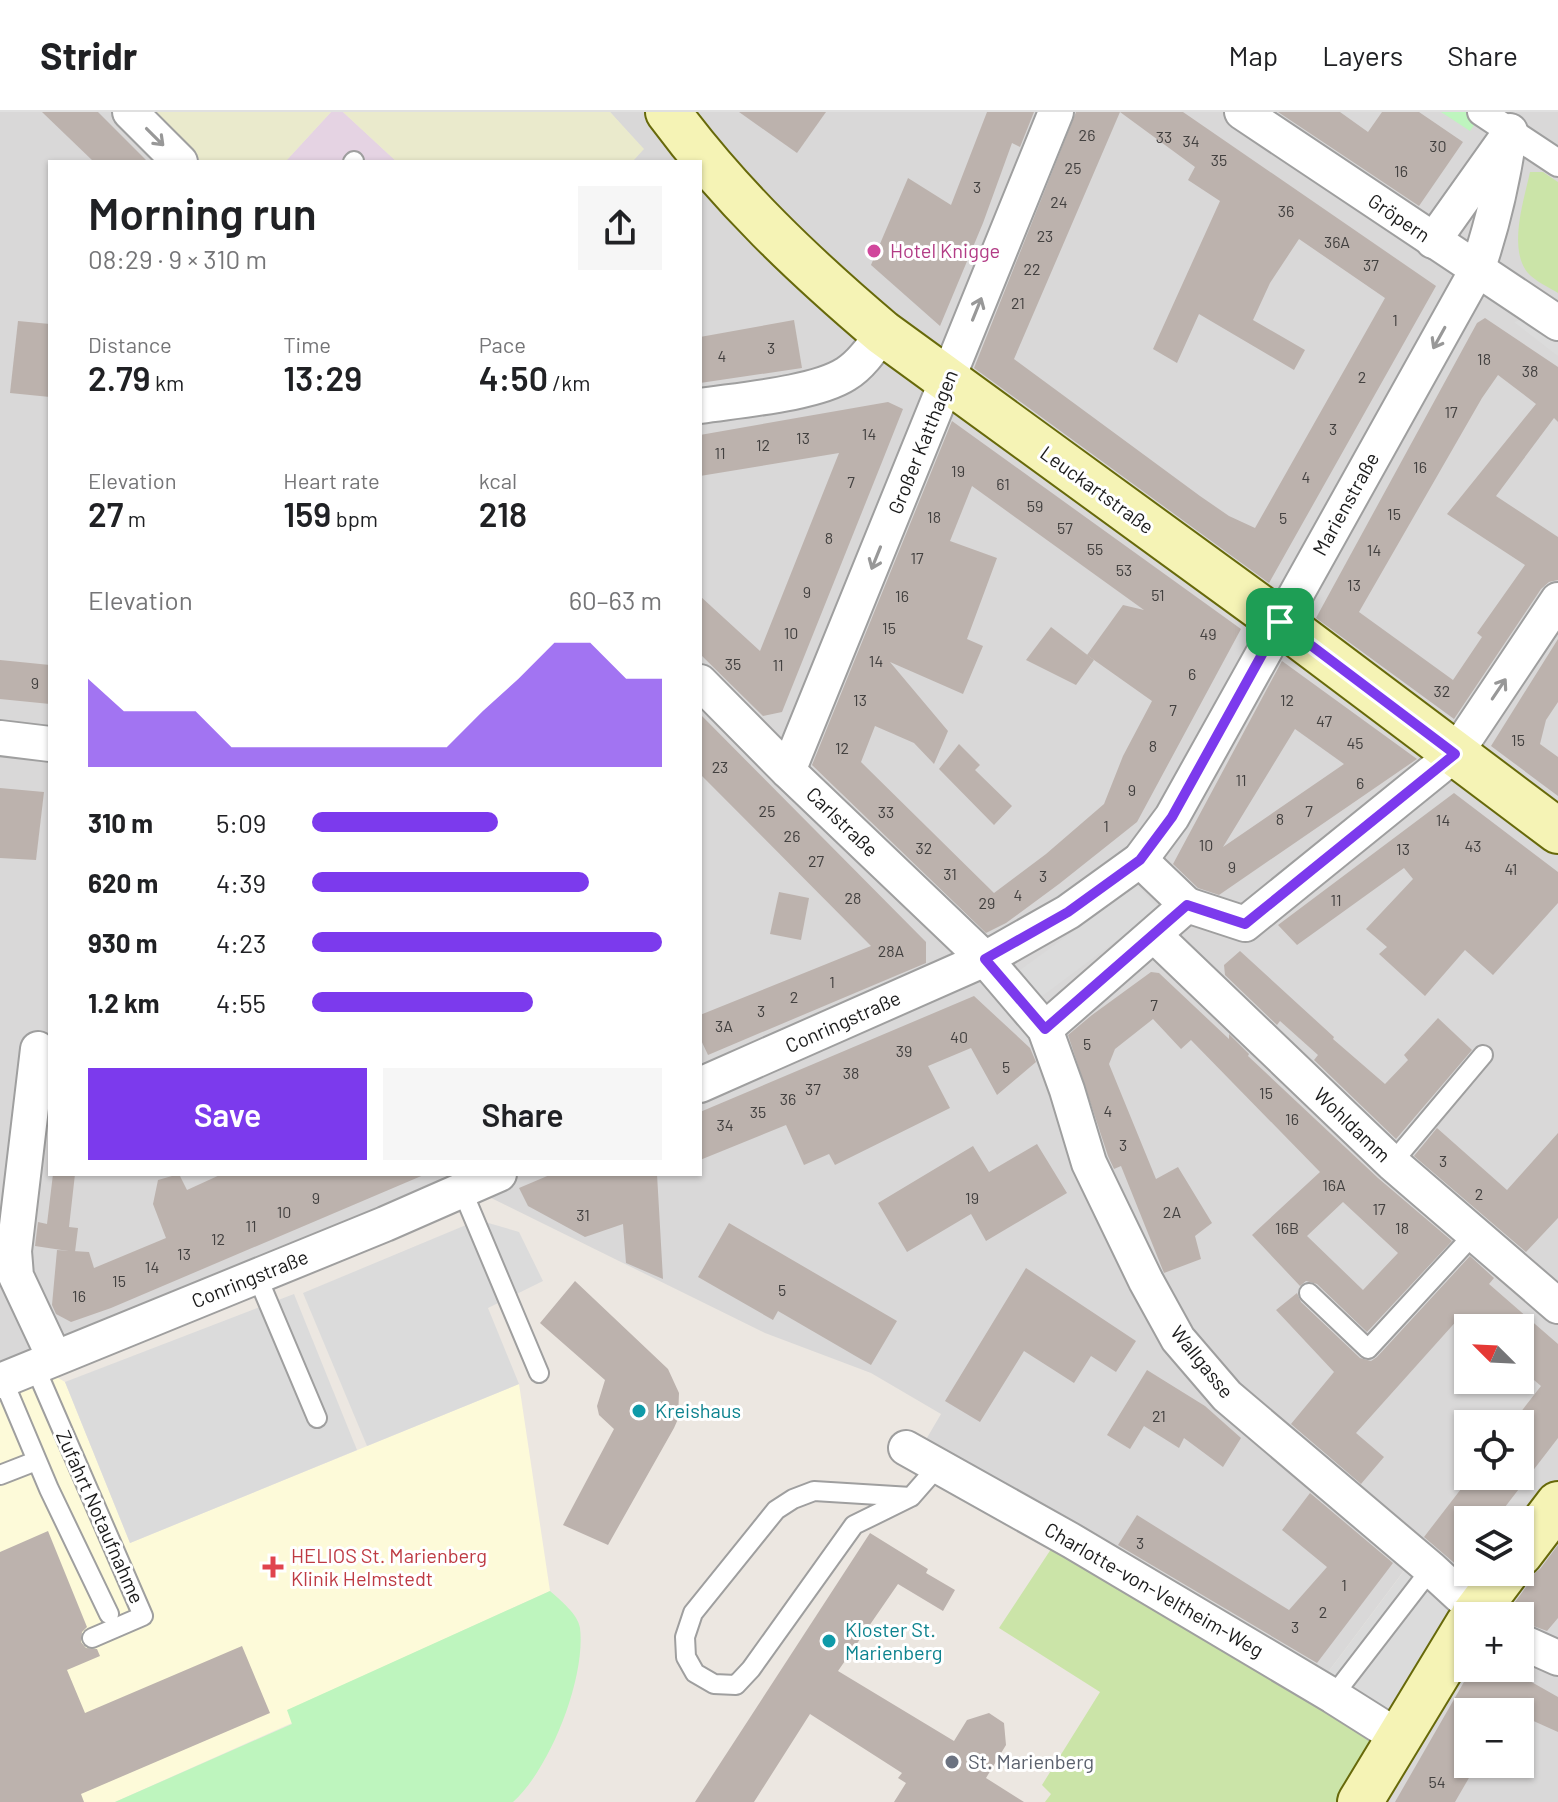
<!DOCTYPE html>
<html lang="en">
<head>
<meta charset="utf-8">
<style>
	body { margin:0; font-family:Barlow,sans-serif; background:#f6f6f6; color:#202124; height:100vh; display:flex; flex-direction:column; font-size:30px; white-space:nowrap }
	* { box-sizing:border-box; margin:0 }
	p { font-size:26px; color:#757577 }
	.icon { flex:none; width:44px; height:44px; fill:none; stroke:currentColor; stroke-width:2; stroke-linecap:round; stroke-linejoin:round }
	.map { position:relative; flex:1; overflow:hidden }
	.side { position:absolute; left:48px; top:48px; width:654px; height:1016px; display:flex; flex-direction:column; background:#fff; border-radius:0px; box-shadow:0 2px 6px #0004 }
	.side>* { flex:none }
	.needle { width:52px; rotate:294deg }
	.fabs { position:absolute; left:1454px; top:1202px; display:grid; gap:16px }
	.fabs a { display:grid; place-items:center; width:80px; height:80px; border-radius:0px; background:#fff; box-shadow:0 2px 6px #0004; font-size:40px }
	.pin { position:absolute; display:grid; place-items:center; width:68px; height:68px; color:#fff; margin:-34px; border-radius:16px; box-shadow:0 4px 12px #0006 }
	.round { display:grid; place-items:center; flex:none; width:84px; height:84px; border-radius:0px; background:#f6f6f6 }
	.head { display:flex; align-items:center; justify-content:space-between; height:136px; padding:0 40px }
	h1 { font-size:44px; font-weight:600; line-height:60px }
	.metrics { display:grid; grid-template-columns:repeat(3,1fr); gap:12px; height:136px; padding:8px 40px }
	.metrics div { display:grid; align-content:center }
	.metrics b { font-size:34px; font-weight:600 }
	.metrics small { font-size:22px; font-weight:400 }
	.metrics p { font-size:22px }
	.chart { height:224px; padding:16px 40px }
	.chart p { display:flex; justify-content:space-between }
	.chart svg { width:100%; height:144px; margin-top:8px; fill:#7c3aed; opacity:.7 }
	.action { display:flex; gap:16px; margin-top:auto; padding:16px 40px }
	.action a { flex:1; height:92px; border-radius:0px; background:#7c3aed; color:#fff; font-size:32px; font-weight:600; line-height:92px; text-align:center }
	.action a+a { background:#f6f6f6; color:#202124 }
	ul { padding:0 40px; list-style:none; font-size:26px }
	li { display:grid; grid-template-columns:128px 96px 1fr; align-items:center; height:60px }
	li i { height:20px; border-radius:10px; background:#7c3aed }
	header { display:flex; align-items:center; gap:48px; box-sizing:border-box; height:112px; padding:0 40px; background:#fff; border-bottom:2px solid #e0e0e0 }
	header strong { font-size:38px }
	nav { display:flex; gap:44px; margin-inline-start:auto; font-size:28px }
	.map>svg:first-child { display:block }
</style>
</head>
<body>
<header>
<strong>Stridr</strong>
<nav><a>Map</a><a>Layers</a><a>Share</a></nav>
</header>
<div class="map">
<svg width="1558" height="1690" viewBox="0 0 1558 1690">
	<rect width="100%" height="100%" fill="#ece7e1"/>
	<path fill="#d9d8d8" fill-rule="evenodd" d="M0,0H152L202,50H50V1062H700V50H632L643,37L610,0H1558V1690H1341L1412,1448L1314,1579L921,1336L941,1302L871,1261L765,1221L481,1081L0,1281ZM1468,1216H1520V1268H1468ZM1468,1312H1520V1364H1468ZM1468,1408H1520V1460H1468ZM1468,1504H1520V1556H1468ZM1468,1600H1520V1652H1468Z"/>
	<path fill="#e5d3e3" d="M331,0H343L397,50H285Z"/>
	<path fill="#fdfad9" d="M50,1261L65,1270L130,1431L519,1272L550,1479L288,1598L292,1611L115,1690H0V1281Z"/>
	<g fill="#eaeacc">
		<path d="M152,0H331L285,50H202Z"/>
		<path d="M343,0H610L644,37L632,50H397Z"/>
	</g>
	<g fill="#cbe4a8">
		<path d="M1530,60H1543L1558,70V181C1550,176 1539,171 1531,164C1506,142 1524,88 1530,60Z"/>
		<path d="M1057,1428L1377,1622L1341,1690H1045L1051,1682L1042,1673L1100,1580L999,1516Z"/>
	</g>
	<g fill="#bef5be">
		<path d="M1441,0H1483L1470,19Z"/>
		<path d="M550,1479C560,1488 578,1502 580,1516C586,1566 550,1657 513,1690H115L292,1612L287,1598Z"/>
	</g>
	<g fill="#dbdbdb">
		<path d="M1534,204L1558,222V244L1514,210Z"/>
		<path d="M1137,773L1159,797L1041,885L1020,858Z"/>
		<path d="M478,1108L519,1120L543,1169L488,1196L519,1272L367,1334L303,1181Z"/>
		<path d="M294,1182L357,1338L130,1431L65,1270Z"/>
		<path d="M1413,1447L1463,1488L1377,1622L1314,1579Z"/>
	</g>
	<g fill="#bcb2ad" fill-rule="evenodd">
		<path d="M42,0H98L148,50H94Z"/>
		<path d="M739,0H826L797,41Z"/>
		<path d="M987,0H1034L1020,35L1012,31L983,111L940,214L871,153L908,66L951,93Z"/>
		<path d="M1076,0H1183L1436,174L1269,471L974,256ZM1120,0L1195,55L1188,68L1220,89L1153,237L1177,251L1199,202L1294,258L1305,238L1253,208L1270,171L1299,127L1385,186L1255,416L1229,404L1200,384L1014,247Z"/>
		<path d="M1278,0H1340L1368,20L1382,0H1419L1463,30L1419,94Z"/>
		<path d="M1485,206L1558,255V310L1554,306L1496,384L1558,425V468L1549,470L1541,477L1454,607L1316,506L1477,211ZM1498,263L1536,292L1447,402L1525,453L1477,521L1482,525L1453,568L1359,500L1482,286Z"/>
		<path d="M794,208L802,256L700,271V225Z"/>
		<path d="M18,209L50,212V285L10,281Z"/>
		<path d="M888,290L903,297L882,350L782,600L763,604L700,542V484L760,539L839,341L700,364V323Z"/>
		<path d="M952,309L1241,517L1137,710L1059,772L1006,811L986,821L812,653ZM972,374L1144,498L1123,493L1087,543L1152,589L1123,644L1104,692L1046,742L994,781L861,650L875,614L914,631L934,652L948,619L890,550L963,582L983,534L967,527L997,446L950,429Z"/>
		<path d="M1051,515L1094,548L1076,573L1026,548Z"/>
		<path d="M1558,527V590L1546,608L1540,632L1558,645V684L1491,634Z"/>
		<path d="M0,548L50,553V592L0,587Z"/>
		<path d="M1282,549L1417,647L1219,783L1198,776L1173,752ZM1295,617L1344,652L1223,735Z"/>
		<path d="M700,602L926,830V851L708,943L700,926V903L871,834L700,662Z"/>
		<path d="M959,632L980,653L975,658L1012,694L994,713L939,657Z"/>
		<path d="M0,676L44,680L36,748L0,746Z"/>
		<path d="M1454,681L1558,760V791L1493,863L1465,838L1425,884L1379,842L1387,835L1366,817L1413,767L1404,756L1297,833L1278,813Z"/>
		<path d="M779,780L809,786L801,828L770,822Z"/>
		<path d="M1240,839L1334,925L1333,927L1385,972L1408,948L1404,943L1438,906L1472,938L1396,1027L1314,948L1318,943L1280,909L1277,913L1225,863L1224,853Z"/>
		<path d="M1151,860L1159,861L1229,927V922L1249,942L1248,944L1378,1066L1452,1129L1367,1220L1317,1172L1306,1169L1300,1174L1252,1123L1320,1060L1191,928L1181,937L1153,907L1115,937L1109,952L1156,1067L1178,1055L1212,1111L1195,1124L1201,1147L1164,1161L1121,1054L1114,1057L1108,1044L1068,923L1092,903ZM1343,1090L1398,1141L1363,1178L1307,1124Z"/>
		<path d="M974,884L1030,936L1036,950L997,983L971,936L928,954L950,996L835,1053L829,1042L804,1053L786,1013L700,1048V1000Z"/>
		<path d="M1437,1016L1507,1078L1558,1021V1106L1526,1140L1414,1044Z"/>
		<path d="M1037,1032L1067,1081L986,1129L971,1102L907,1140L878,1091L973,1034L989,1060Z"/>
		<path d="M53,1062H75L69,1115L78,1116L75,1140L35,1134L38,1110L47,1112Z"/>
		<path d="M179,1062L187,1078L222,1062H426L111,1196L71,1210L56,1202L52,1193L57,1138L89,1140L94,1156L166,1126L153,1092L158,1068Z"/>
		<path d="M552,1062H657L663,1167L626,1151L623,1112L585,1125L528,1094L519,1076Z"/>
		<path d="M729,1111L897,1209L871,1253L778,1199L773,1208L698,1165Z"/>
		<path d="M1470,1144L1494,1166L1489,1172L1558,1232V1326L1495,1408H1468V1443L1459,1455L1424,1425L1471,1364H1520V1301L1541,1274L1520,1256V1216H1474L1460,1205L1356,1321L1384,1345L1361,1372L1291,1312L1334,1260L1276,1198L1297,1181L1301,1190L1360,1246L1371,1249L1377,1245Z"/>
		<path d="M1026,1156L1136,1229L1116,1260L1091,1244L1074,1271L1024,1239L980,1310L945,1289Z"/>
		<path d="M575,1169L668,1257L679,1281L678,1307L674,1316L608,1433L563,1413L614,1317L599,1303L597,1294L605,1268L540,1211Z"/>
		<path d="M1147,1258L1205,1294L1241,1326L1223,1355L1184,1326L1179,1336L1144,1314L1130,1337L1107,1323Z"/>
		<path d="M1310,1381L1393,1451L1317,1551L1118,1433L1137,1403L1289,1498L1327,1455L1282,1418Z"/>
		<path d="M48,1419L87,1515L82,1520L81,1530L86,1536L97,1537L100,1544L67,1558L85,1601L242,1534L270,1601L81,1682L84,1690H0V1440Z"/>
		<path d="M870,1421L928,1457L926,1461L955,1478L943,1499L898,1472L838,1559L954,1629L967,1608L989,1601L1004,1611L1006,1633L986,1666L1024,1690H894L906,1671L898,1666L902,1661L810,1602L754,1690H695Z"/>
		<path d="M1558,1433V1506L1547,1519L1520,1509V1504H1511L1507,1501L1526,1475L1530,1465L1540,1457Z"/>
		<path d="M1472,1556H1507L1558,1585V1620L1520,1603V1600H1468V1652H1477L1455,1690H1395Z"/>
	</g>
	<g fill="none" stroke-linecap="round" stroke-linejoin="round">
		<g stroke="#9f9f9f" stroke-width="22">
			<g id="service">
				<path d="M353,50L354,49"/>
				<path d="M1392,1051L1483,943"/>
				<path d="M462,1078L539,1261"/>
				<path d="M257,1164L317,1306"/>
				<path d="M1309,1181L1368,1237L1474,1122"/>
				<path d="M35,1255L143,1504L92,1526"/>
				<path d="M3,1268L49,1377L109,1502"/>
				<path d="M0,1363L36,1349"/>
				<path d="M911,1385L854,1413L751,1557L736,1573L714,1572L695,1561L686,1545L685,1525L693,1501L776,1398L793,1387L814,1379L911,1385L939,1353"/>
				<path d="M1333,1584L1431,1457"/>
			</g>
		</g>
		<g stroke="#9f9f9f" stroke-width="30">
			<path id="pedestrian" d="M1481,0L1558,51"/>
		</g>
		<g stroke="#9f9f9f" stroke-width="38">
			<g id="minor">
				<path d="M130,0L180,50"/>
				<path d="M1242,0L1558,211"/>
				<path d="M1433,129L1507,25"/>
				<path d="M700,294C739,288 815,282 846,262C861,253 873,235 883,221"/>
				<path d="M700,570L788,659L985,847L1045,917L1067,978L1089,1051L1146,1169L1178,1227L1227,1284L1431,1457L1482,1504"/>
				<path d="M0,626L50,632"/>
				<path d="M788,659L1056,0"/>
				<path d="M1187,793L1245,812L1455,642L1558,488"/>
				<path d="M1154,823L1392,1051L1558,1194"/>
				<path d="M1045,917L1187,793L1140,748"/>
				<path d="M38,937L14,1139L16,1164L54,1245"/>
				<path d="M700,973L985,847L1068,800L1140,748L1172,705L1477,158C1493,112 1503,67 1510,19"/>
				<path d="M0,1269L385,1112L499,1062"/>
				<path d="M906,1336L1072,1429L1333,1584L1398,1625"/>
				<path d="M1520,1529L1558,1546"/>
			</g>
		</g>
		<g stroke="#67690a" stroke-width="48">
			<g id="secondary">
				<path d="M668,0C730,84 804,154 883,221L1280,510L1558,719"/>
				<path d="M1520,1442L1558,1392"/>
				<path d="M1473,1504L1506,1460"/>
				<path d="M1360,1690L1468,1512"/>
			</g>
		</g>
		<use href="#service" stroke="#fff" stroke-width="18"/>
		<use href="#pedestrian" stroke="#fff" stroke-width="26"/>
		<use href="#minor" stroke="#fff" stroke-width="34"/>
		<use href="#secondary" stroke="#f5f3b5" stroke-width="44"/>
	</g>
	<defs><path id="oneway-shaft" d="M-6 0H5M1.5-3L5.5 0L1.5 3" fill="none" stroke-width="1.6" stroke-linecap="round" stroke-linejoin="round" transform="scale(2)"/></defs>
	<g stroke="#989898">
		<use href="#oneway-shaft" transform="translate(155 25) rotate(45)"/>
		<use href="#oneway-shaft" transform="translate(977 197) rotate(-68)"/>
		<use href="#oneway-shaft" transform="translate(1439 226) rotate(119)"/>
		<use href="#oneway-shaft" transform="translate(876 446) rotate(112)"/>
		<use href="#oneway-shaft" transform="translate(1499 577) rotate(-56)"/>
	</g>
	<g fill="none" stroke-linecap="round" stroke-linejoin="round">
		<g stroke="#fff" stroke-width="16">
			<path id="route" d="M1280,510L1455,642L1245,812L1187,793L1045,917L985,847L1068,800L1140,748L1172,705Z"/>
		</g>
		<use href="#route" stroke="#7c3aed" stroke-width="10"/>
	</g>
	<circle fill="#d1479c" stroke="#fff" stroke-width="3" cx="874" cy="139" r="8"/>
	<g fill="#0f9aa8" stroke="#fff" stroke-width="3">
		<circle cx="639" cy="1299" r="8"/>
		<circle cx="829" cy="1529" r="8"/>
	</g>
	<path fill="#e0444e" stroke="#fff" stroke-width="3" d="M269 1443h8v8h8v8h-8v8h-8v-8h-8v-8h8z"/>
	<circle fill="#6b7280" stroke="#fff" stroke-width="3" cx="952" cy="1650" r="8"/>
	<g text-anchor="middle" stroke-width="6" stroke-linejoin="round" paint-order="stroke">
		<g font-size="16" fill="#434140">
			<text x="1087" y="29">26</text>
			<text x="1164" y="31">33</text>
			<text x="1191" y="35">34</text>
			<text x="1438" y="40">30</text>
			<text x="1219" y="54">35</text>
			<text x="1073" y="62">25</text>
			<text x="1401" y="65">16</text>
			<text x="977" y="81">3</text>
			<text x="1059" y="96">24</text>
			<text x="1286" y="105">36</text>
			<text x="1045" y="130">23</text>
			<text x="1337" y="136">36A</text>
			<text x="1371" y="159">37</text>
			<text x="1032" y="163">22</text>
			<text x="1018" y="197">21</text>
			<text x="1395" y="214">1</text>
			<text x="771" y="242">3</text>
			<text x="722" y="250">4</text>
			<text x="1484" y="253">18</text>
			<text x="1530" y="265">38</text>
			<text x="1362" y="271">2</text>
			<text x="1451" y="306">17</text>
			<text x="1333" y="323">3</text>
			<text x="869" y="328">14</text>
			<text x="803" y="332">13</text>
			<text x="763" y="339">12</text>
			<text x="720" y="347">11</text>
			<text x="1420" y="361">16</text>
			<text x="958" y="365">19</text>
			<text x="1306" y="371">4</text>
			<text x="851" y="376">7</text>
			<text x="1003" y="378">61</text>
			<text x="1035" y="400">59</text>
			<text x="1394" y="408">15</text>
			<text x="934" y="411">18</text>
			<text x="1283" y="412">5</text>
			<text x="1065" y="422">57</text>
			<text x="829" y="432">8</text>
			<text x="1095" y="443">55</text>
			<text x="1374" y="444">14</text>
			<text x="917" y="452">17</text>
			<text x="1124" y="464">53</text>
			<text x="1354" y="479">13</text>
			<text x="807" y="486">9</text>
			<text x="1158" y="489">51</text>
			<text x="902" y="490">16</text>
			<text x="889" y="522">15</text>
			<text x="791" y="527">10</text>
			<text x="1208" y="528">49</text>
			<text x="876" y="555">14</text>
			<text x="733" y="558">35</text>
			<text x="778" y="559">11</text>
			<text x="1192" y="568">6</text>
			<text x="35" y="577">9</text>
			<text x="1442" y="585">32</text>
			<text x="860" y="594">13</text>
			<text x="1287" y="594">12</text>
			<text x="1173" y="604">7</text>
			<text x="1324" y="615">47</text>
			<text x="1518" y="634">15</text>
			<text x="1355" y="637">45</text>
			<text x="1153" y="640">8</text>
			<text x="842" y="642">12</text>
			<text x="720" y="661">23</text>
			<text x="1241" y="674">11</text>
			<text x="1360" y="677">6</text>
			<text x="1132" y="684">9</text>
			<text x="767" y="705">25</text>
			<text x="1309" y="705">7</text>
			<text x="886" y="706">33</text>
			<text x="1280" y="713">8</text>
			<text x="1443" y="714">14</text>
			<text x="1106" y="720">1</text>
			<text x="792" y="730">26</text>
			<text x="1206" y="739">10</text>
			<text x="1473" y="740">43</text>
			<text x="924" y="742">32</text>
			<text x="1403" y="743">13</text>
			<text x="816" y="755">27</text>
			<text x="1232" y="761">9</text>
			<text x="1511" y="763">41</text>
			<text x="950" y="768">31</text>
			<text x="1043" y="770">3</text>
			<text x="1018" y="789">4</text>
			<text x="853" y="792">28</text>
			<text x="1336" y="794">11</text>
			<text x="987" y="797">29</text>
			<text x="891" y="845">28A</text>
			<text x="832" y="876">1</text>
			<text x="794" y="891">2</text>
			<text x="1154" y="899">7</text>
			<text x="761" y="905">3</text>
			<text x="724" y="920">3A</text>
			<text x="959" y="931">40</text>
			<text x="1087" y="938">5</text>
			<text x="904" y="945">39</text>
			<text x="1006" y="961">5</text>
			<text x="851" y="967">38</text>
			<text x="813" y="983">37</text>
			<text x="1266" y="987">15</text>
			<text x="788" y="993">36</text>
			<text x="1108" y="1005">4</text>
			<text x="758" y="1006">35</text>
			<text x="1292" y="1013">16</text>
			<text x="725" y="1019">34</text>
			<text x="1123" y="1039">3</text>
			<text x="1443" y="1055">3</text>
			<text x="1334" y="1079">16A</text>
			<text x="1479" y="1088">2</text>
			<text x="316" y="1092">9</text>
			<text x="972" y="1092">19</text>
			<text x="1379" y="1103">17</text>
			<text x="284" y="1106">10</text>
			<text x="1172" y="1106">2A</text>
			<text x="583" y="1109">31</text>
			<text x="251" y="1120">11</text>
			<text x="1287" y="1122">16B</text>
			<text x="1402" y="1122">18</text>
			<text x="218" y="1133">12</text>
			<text x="184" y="1148">13</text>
			<text x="152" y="1161">14</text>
			<text x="119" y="1175">15</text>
			<text x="782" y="1184">5</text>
			<text x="79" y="1190">16</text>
			<text x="1159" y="1310">21</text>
			<text x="1140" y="1437">3</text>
			<text x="1344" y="1479">1</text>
			<text x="1323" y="1506">2</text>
			<text x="1295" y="1521">3</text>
			<text x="1437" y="1676">54</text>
		</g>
		<g font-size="20" fill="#1b1b1b" stroke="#fff">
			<text transform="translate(1399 106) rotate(34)" y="7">Gröpern</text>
			<text transform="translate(923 330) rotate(-68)" y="7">Großer Katthagen</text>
			<text transform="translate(1097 378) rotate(36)" y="7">Leuckartstraße</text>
			<text transform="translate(1346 392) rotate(-61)" y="7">Marienstraße</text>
			<text transform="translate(842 710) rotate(44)" y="7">Carlstraße</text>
			<text transform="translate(843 910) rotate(-24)" y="7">Conringstraße</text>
			<text transform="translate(1352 1013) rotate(44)" y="7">Wohldamm</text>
			<text transform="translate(250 1167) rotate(-22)" y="7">Conringstraße</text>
			<text transform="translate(1202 1250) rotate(51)" y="7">Wallgasse</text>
			<text transform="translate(100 1405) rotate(66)" y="7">Zufahrt Notaufnahme</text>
			<text transform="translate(1154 1478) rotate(30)" y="7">Charlotte-von-Veltheim-Weg</text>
		</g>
		<g font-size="20" fill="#b23c85" stroke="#fff" text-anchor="start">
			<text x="890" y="146">Hotel Knigge</text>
		</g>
		<g font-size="20" fill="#0d838f" stroke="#fff" text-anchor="start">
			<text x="655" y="1306">Kreishaus</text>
			<text x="845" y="1525">Kloster St.<tspan x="845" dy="23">Marienberg</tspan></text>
		</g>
		<g font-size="20" fill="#be3a42" stroke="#fff" text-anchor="start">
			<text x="291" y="1451">HELIOS St. Marienberg<tspan x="291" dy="23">Klinik Helmstedt</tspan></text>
		</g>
		<g font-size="20" fill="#5b616d" stroke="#fff" text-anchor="start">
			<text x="968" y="1657">St. Marienberg</text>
		</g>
	</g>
</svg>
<div class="fabs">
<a><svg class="needle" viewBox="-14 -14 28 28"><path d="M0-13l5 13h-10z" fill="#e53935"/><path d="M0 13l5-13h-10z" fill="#757577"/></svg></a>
<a><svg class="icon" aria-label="locate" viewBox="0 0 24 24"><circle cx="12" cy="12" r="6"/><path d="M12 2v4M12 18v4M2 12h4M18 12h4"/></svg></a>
<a><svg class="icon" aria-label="layers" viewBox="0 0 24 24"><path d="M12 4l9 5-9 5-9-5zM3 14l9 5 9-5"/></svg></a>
<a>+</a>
<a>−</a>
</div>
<div class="pin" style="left:1280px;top:510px;background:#1e9e55"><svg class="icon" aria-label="arrive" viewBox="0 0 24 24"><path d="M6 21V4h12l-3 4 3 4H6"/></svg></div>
<section class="side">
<div class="head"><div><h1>Morning run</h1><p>08:29 · 9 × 310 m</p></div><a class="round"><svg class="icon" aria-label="share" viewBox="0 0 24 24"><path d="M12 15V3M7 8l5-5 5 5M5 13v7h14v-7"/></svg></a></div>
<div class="metrics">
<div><p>Distance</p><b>2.79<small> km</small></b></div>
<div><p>Time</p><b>13:29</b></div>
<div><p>Pace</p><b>4:50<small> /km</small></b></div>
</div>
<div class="metrics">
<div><p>Elevation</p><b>27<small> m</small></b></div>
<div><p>Heart rate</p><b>159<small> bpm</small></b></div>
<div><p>kcal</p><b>218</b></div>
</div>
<div class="chart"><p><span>Elevation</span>60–63 m</p>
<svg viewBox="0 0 160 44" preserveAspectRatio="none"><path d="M0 44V17L10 27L20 27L30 27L40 38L50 38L60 38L70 38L80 38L90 38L100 38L110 27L120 17L130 6L140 6L150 17L160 17V44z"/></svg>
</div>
<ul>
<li><b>310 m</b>5:09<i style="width:53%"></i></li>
<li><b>620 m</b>4:39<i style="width:79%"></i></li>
<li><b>930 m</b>4:23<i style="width:100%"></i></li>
<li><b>1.2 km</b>4:55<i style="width:63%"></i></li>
</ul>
<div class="action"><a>Save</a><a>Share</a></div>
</section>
</div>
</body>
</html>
